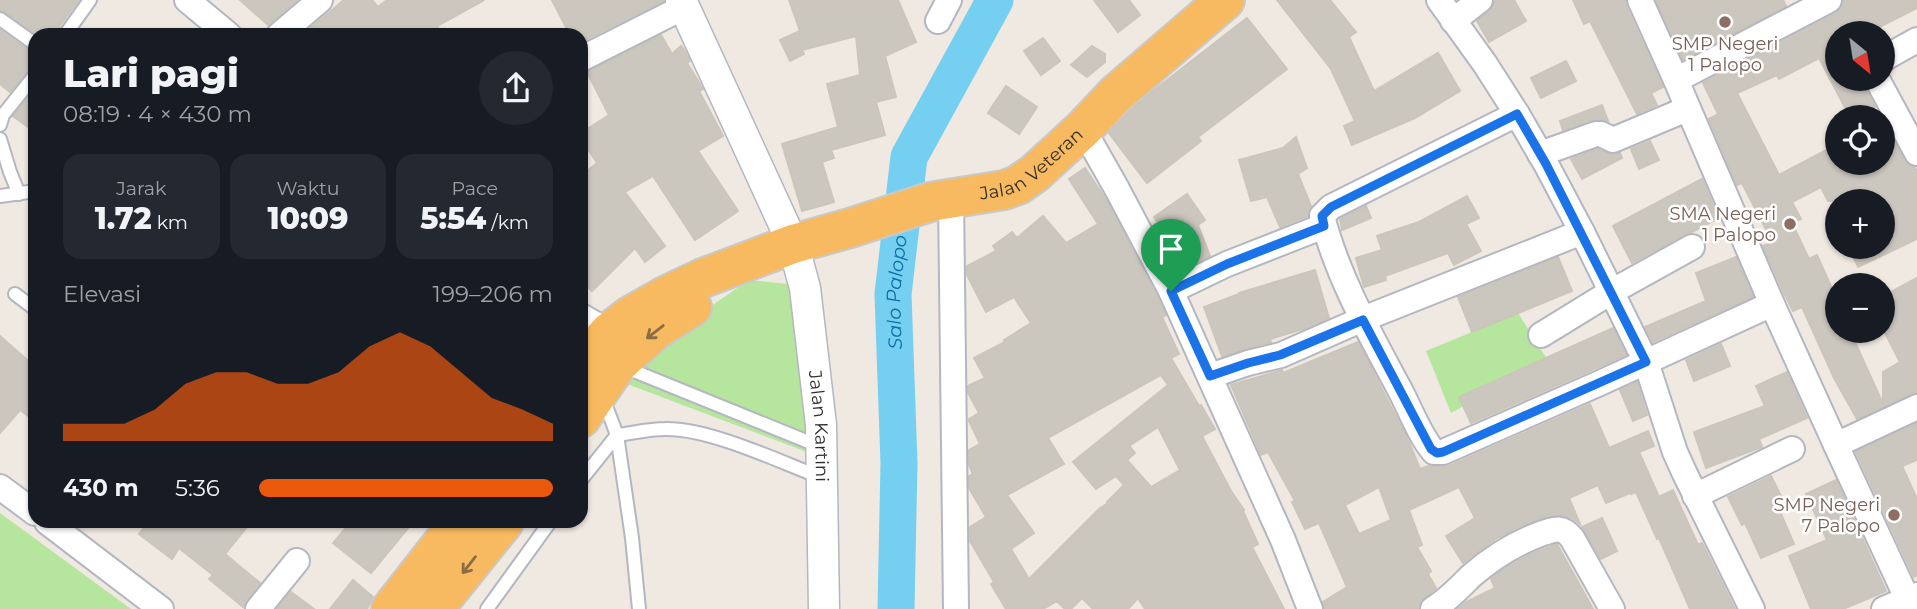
<!DOCTYPE html>
<html lang="id">
<head>
<meta charset="utf-8">
<style>
	body { margin:0; font-family:Montserrat,sans-serif; background:#242831; color:#f1f3f6; height:100vh; display:flex; flex-direction:column; font-size:26px; white-space:nowrap }
	* { box-sizing:border-box; margin:0 }
	p { font-size:23px; color:#9ea1a6 }
	.icon { flex:none; width:38px; height:38px; fill:none; stroke:currentColor; stroke-width:2; stroke-linecap:round; stroke-linejoin:round }
	.map { position:relative; flex:1; overflow:hidden }
	.sheet { position:absolute; left:28px; top:28px; width:560px; height:500px; display:flex; flex-direction:column; background:#171b24; border-radius:21px; box-shadow:0 2px 5px #0004 }
	.sheet>* { flex:none }
	.needle { width:46px; rotate:150deg }
	.fabs { position:absolute; left:1825px; top:21px; display:grid; gap:14px }
	.fabs a { display:grid; place-items:center; width:70px; height:70px; border-radius:50%; background:#171b24; box-shadow:0 2px 5px #0004; font-size:35px }
	.pin { position:absolute; display:grid; place-items:center; width:60px; height:60px; color:#fff; margin:-72px -30px; border-radius:50% 50% 50% 0; rotate:-45deg; box-shadow:0 0 7px #0007 }
	.pin .icon { rotate:45deg }
	.round { display:grid; place-items:center; flex:none; width:74px; height:74px; border-radius:37px; background:#242831 }
	.head { display:flex; align-items:center; justify-content:space-between; height:119px; padding:0 35px }
	h1 { font-size:38px; font-weight:800; line-height:52px }
	.metrics { display:grid; grid-template-columns:repeat(3,1fr); gap:10px; height:119px; padding:7px 35px }
	.metrics div { display:grid; align-content:center; border-radius:18px; background:#242831; text-align:center }
	.metrics b { font-size:30px; font-weight:800 }
	.metrics small { font-size:19px; font-weight:400 }
	.metrics p { font-size:19px }
	.chart { height:196px; padding:14px 35px }
	.chart p { display:flex; justify-content:space-between }
	.chart svg { width:100%; height:126px; margin-top:7px; fill:#ea580c; opacity:.7 }
	ul { padding:0 35px; list-style:none; font-size:23px }
	li { display:grid; grid-template-columns:112px 84px 1fr; align-items:center; height:52px }
	li i { height:18px; border-radius:9px; background:#ea580c }
	.map>svg:first-child { display:block }
</style>
</head>
<body>
<div class="map">
<svg width="1917" height="609" viewBox="0 0 1917 609">
	<rect width="100%" height="100%" fill="#efe9e1"/>
	<g fill="#b6e59e">
		<path d="M749,280L787,284L802,314L812,454L622,382L647,350Z"/>
		<path d="M1518,313L1547,359L1451,413L1426,351Z"/>
		<path d="M0,513L131,609H0Z"/>
	</g>
	<g fill="none" stroke-linecap="round" stroke-linejoin="round">
		<path stroke="#75cff0" stroke-width="37" id="s1" d="M896,609L899,463L893,294L909,157L995,0"/>
	</g>
	<g fill="#cbc7bf" stroke="#cbc5ba" stroke-width="2" fill-rule="evenodd">
		<path d="M0,0H79L53,35H37L5,12L0,10Z"/>
		<path d="M240,0H297L268,25Z"/>
		<path d="M344,0H372L378,7L387,0H484L437,26L443,35H302Z"/>
		<path d="M552,0H664V1L581,42V35H570Z"/>
		<path d="M789,0H898L916,42L885,56L896,97L876,102L885,135L831,150L834,158L822,162L834,202L802,211L782,144L838,127L827,84L860,75L856,36L802,50L804,54L790,61L780,40L800,31Z"/>
		<path d="M1094,0H1129L1140,15L1118,32Z"/>
		<path d="M1277,0H1330L1356,32L1349,37L1374,91L1438,53L1460,91L1415,118L1352,145L1344,126L1355,121L1331,69Z"/>
		<path d="M1495,0H1514L1526,21L1489,42L1477,21L1490,11L1493,6Z"/>
		<path d="M1573,0H1625L1626,6L1663,87L1651,93L1657,105L1637,114L1590,21L1584,24Z"/>
		<path d="M1656,0H1783L1786,6L1683,60Z"/>
		<path d="M1844,0H1917V8L1868,33H1838V79H1862L1864,86L1875,107L1855,117H1850L1819,58L1779,79L1777,75L1737,93L1779,175L1838,144V163H1883V121L1904,160L1909,165L1915,168L1917,171V239L1858,267L1849,247H1883V201H1828L1821,187L1792,202L1801,219L1792,223L1809,259L1817,255L1838,302V331H1850L1883,404V372L1900,362L1883,329V296L1917,278V392L1911,394L1857,419L1834,378L1802,307L1793,311L1784,293L1763,246L1773,243L1742,183L1737,185L1709,119L1718,114L1703,83L1836,13L1842,7Z"/>
		<path d="M1247,18L1287,69L1198,137L1201,141L1147,183L1109,133L1131,110L1153,91Z"/>
		<path d="M0,30L30,51L35,53V66L28,70L10,92L0,84Z"/>
		<path d="M661,35L672,54L681,46L685,51L690,61L687,63L703,89L699,91L723,136L698,151L738,211L695,240L653,176L625,192L665,246L645,262L635,248L592,291L581,280V176L597,163L581,138V133L609,115L587,72Z"/>
		<path d="M1043,38L1060,61L1041,75L1024,51Z"/>
		<path d="M1092,46L1105,54V62L1087,77L1071,65Z"/>
		<path d="M1566,61L1576,81L1541,98L1531,78Z"/>
		<path d="M1006,86L1037,107L1019,134L988,113Z"/>
		<path d="M35,89V132L13,116Z"/>
		<path d="M1602,105L1608,121L1591,120L1563,130L1560,121Z"/>
		<path d="M1296,137L1307,168L1298,174L1311,206L1308,216L1280,227L1267,197L1251,201L1239,160L1283,148Z"/>
		<path d="M1650,141L1659,160L1639,169L1631,149Z"/>
		<path d="M1598,149L1612,155L1620,153L1622,158L1582,179L1571,159Z"/>
		<path d="M1085,168L1107,201L1158,298L1166,315L1162,317L1179,354L1171,358L1199,406L1201,405L1215,429L1202,436L1231,491L1244,510L1243,511L1258,544L1252,547L1284,609H1145L1138,598L1128,609H1093L1082,598L1071,609H1065L1057,601L1043,609H1006L991,584L994,582L970,541V527L986,517L969,488V476L973,474L969,465V450L980,444L969,421V419L979,413L968,393V386L985,378L974,358L1005,342L1004,340L1031,323L1014,297L986,312L967,275V266L996,251L993,246L1012,232L1017,238L1043,216L1066,243L1098,224L1069,179ZM1161,375L1168,385L1073,462L1096,489L1116,476L1124,485L1107,502L1108,503L1099,509L1029,579L1011,549L1034,533L1007,495L1064,464L1048,438ZM1158,427L1180,470L1151,487L1127,460L1135,453L1129,446Z"/>
		<path d="M1702,179L1719,218L1692,232L1685,234L1632,263L1613,226Z"/>
		<path d="M1187,194L1205,220L1198,225L1210,256L1187,267L1176,240L1172,243L1154,217Z"/>
		<path d="M1467,196L1479,218L1466,224L1481,251L1454,265L1448,253L1385,276L1386,280L1364,287L1356,258L1382,250L1377,236L1419,222Z"/>
		<path d="M1366,206L1371,218L1342,230L1340,219Z"/>
		<path d="M1558,257L1572,291L1472,332L1458,297Z"/>
		<path d="M1736,257L1753,297L1653,342L1645,327L1706,301L1696,273Z"/>
		<path d="M1315,270L1329,318L1306,328L1270,339L1271,342L1222,356L1204,307L1239,294V293Z"/>
		<path d="M1613,328L1626,355L1471,423L1459,397Z"/>
		<path d="M0,336L35,367V421L20,410L0,433Z"/>
		<path d="M1358,342L1409,442L1420,469L1428,466L1434,467L1449,466L1590,404L1609,448L1648,431L1654,446L1639,452L1659,497L1673,490L1698,545L1702,543L1735,609H1690L1659,538L1657,539L1636,492L1631,494L1630,493L1606,503L1598,485L1569,498L1580,524L1572,518L1561,515L1538,519L1497,538L1463,563L1446,536L1475,518L1459,487L1409,510L1422,545L1417,547L1431,571L1428,574L1436,588L1420,602L1418,609H1325L1323,602L1347,587L1319,523L1305,529L1292,502L1295,501L1268,452L1261,455L1231,385L1282,370L1283,373ZM1379,487L1391,520L1359,534L1345,505Z"/>
		<path d="M1721,344L1730,366L1694,381L1686,360Z"/>
		<path d="M1787,372L1807,418L1759,439L1762,447L1706,468L1694,432L1765,406L1756,386Z"/>
		<path d="M1637,382L1647,415L1633,421L1620,390Z"/>
		<path d="M1917,423V460L1902,466L1917,499V575L1914,577L1856,452Z"/>
		<path d="M1771,476L1785,504L1778,507L1794,544L1761,558L1745,523L1742,525L1728,497Z"/>
		<path d="M1836,480L1886,591L1843,609H1811L1789,556L1827,540L1806,494Z"/>
		<path d="M1602,518L1617,551L1601,559L1582,527Z"/>
		<path d="M149,522H251L225,554L260,583L246,600L243,607L209,579L213,575L179,548L172,559L139,534Z"/>
		<path d="M351,522H413L371,573L333,543Z"/>
		<path d="M1557,544L1593,609H1458L1466,602L1495,588L1491,579L1504,569L1529,555Z"/>
		<path d="M353,580L373,597L367,609H330Z"/>
		<path d="M291,592L314,609H277Z"/>
	</g>
	<g fill="none" stroke-linecap="round" stroke-linejoin="round">
		<g stroke="#b4b7c1" stroke-width="16">
			<g id="service">
				<path d="M0,19L35,44"/>
				<path d="M65,35L90,0"/>
				<path d="M0,125L3,115L35,75"/>
				<path d="M0,139L10,172L19,194"/>
				<path d="M0,196L35,191"/>
				<path d="M15,294L35,309"/>
				<path d="M624,367L821,447"/>
				<path d="M603,398L617,435C633,433 649,429 665,429C709,428 778,461 820,477"/>
				<path d="M581,480L617,435L632,538L639,609"/>
				<path d="M487,609L550,522"/>
			</g>
		</g>
		<g stroke="#b4b7c1" stroke-width="28">
			<g id="minor">
				<path d="M187,0L229,35"/>
				<path d="M1439,0L1485,64L1517,114L1546,164L1582,232L1646,362L1675,452L1685,474L1752,609"/>
				<path d="M1640,0L1676,80"/>
				<path d="M1829,0L1676,80L1772,304L1836,445"/>
				<path d="M938,21L949,0"/>
				<path d="M1453,21L1480,0"/>
				<path d="M279,35L320,0"/>
				<path d="M581,59L684,7"/>
				<path d="M1883,59L1917,40"/>
				<path d="M1877,79L1917,153"/>
				<path d="M1517,114L1331,207L1322,216C1337,276 1371,336 1400,390C1410,409 1420,436 1434,452H1443L1600,383L1772,304"/>
				<path d="M1083,129L1117,189L1171,291L1283,540L1310,609"/>
				<path d="M1540,154L1596,134H1601L1613,140L1687,109"/>
				<path d="M951,199L956,609"/>
				<path d="M1171,291L1227,264L1324,226"/>
				<path d="M581,316L609,332"/>
				<path d="M1541,335L1611,292L1692,247"/>
				<path d="M1210,376L1248,363L1281,355L1363,319L1582,232"/>
				<path d="M0,487L35,513"/>
				<path d="M1695,496L1792,449"/>
				<path d="M47,522L161,609"/>
				<path d="M258,609L297,561"/>
				<path d="M1433,609C1448,600 1459,588 1471,576C1493,557 1515,543 1543,533C1556,529 1562,526 1572,538L1612,609"/>
				<path d="M1884,609L1917,595"/>
				<path d="M1912,609L1836,445L1917,407"/>
			</g>
		</g>
		<g stroke="#b4b7c1" stroke-width="33">
			<g id="tertiary">
				<path id="s2" d="M681,0L793,244L805,288L821,425L824,609"/>
			</g>
		</g>
		<g stroke="#c9c9c9" stroke-width="42">
			<g id="trunk">
				<path id="s3" d="M581,364L609,332L630,316L665,296L703,278L793,244L850,228L930,202L1004,190L1018,185L1035,173L1083,129L1116,94L1225,0"/>
				<path d="M581,418L617,365L657,329L692,307"/>
				<path d="M391,609L459,522"/>
				<path d="M434,609L504,522"/>
			</g>
		</g>
		<use href="#service" stroke="#fff" stroke-width="12"/>
		<use href="#minor" stroke="#fff" stroke-width="24"/>
		<use href="#tertiary" stroke="#fff" stroke-width="30"/>
		<use href="#trunk" stroke="#f8ba60" stroke-width="38"/>
	</g>
	<defs><path id="oneway-shaft" d="M-6 0H5M1.5-3L5.5 0L1.5 3" fill="none" stroke-width="1.6" stroke-linecap="round" stroke-linejoin="round" transform="scale(1.75)"/></defs>
	<g stroke="#896d44">
		<use href="#oneway-shaft" transform="translate(655 332) rotate(142)"/>
		<use href="#oneway-shaft" transform="translate(469 565) rotate(128)"/>
	</g>
	<g fill="none" stroke-linecap="round" stroke-linejoin="round">
		<g stroke="#fff" stroke-width="14">
			<path id="route" d="M1517,114L1546,164L1646,362L1443,452L1437,453L1431,449L1363,320L1280,355L1248,363L1210,376L1171,291L1227,264L1324,226L1322,216L1331,207Z"/>
		</g>
		<use href="#route" stroke="#1a73e8" stroke-width="9"/>
	</g>
	<g fill="#8d6e63" stroke="#fff" stroke-width="2.5">
		<circle cx="1725" cy="22" r="7"/>
		<circle cx="1790" cy="224" r="7"/>
		<circle cx="1894" cy="515" r="7"/>
	</g>
	<g text-anchor="middle" stroke-width="5" stroke-linejoin="round" paint-order="stroke">
		<g font-size="18" fill="#785e54" stroke="#fff" text-anchor="end">
			<text x="1725" y="50" text-anchor="middle">SMP Negeri<tspan x="1725" dy="21">1 Palopo</tspan></text>
			<text x="1776" y="220">SMA Negeri<tspan x="1776" dy="21">1 Palopo</tspan></text>
			<text x="1880" y="511">SMP Negeri<tspan x="1880" dy="21">7 Palopo</tspan></text>
		</g>
		<g font-size="18" fill="#2e2e2e" stroke="#fff">
			<text dy="6" stroke="none"><textPath href="#s3" startOffset="502">Jalan Veteran</textPath></text>
			<text dy="6" stroke="none"><textPath href="#s2" startOffset="453">Jalan Kartini</textPath></text>
		</g>
		<g font-size="19" font-style="italic" fill="#0d6fa3" stroke="#fff">
			<text dy="7" stroke="none"><textPath href="#s1" startOffset="317">Salo Palopo</textPath></text>
		</g>
	</g>
</svg>
<div class="fabs">
<a><svg class="needle" viewBox="-14 -14 28 28"><path d="M0-13l5 13h-10z" fill="#e53935"/><path d="M0 13l5-13h-10z" fill="#9ea1a6"/></svg></a>
<a><svg class="icon" aria-label="locate" viewBox="0 0 24 24"><circle cx="12" cy="12" r="6"/><path d="M12 2v4M12 18v4M2 12h4M18 12h4"/></svg></a>
<a>+</a>
<a>−</a>
</div>
<div class="pin" style="left:1171px;top:291px;background:#1e9e55"><svg class="icon" aria-label="arrive" viewBox="0 0 24 24"><path d="M6 21V4h12l-3 4 3 4H6"/></svg></div>
<section class="sheet">
<div class="head"><div><h1>Lari pagi</h1><p>08:19 · 4 × 430 m</p></div><a class="round"><svg class="icon" aria-label="share" viewBox="0 0 24 24"><path d="M12 15V3M7 8l5-5 5 5M5 13v7h14v-7"/></svg></a></div>
<div class="metrics">
<div><p>Jarak</p><b>1.72<small> km</small></b></div>
<div><p>Waktu</p><b>10:09</b></div>
<div><p>Pace</p><b>5:54<small> /km</small></b></div>
</div>
<div class="chart"><p><span>Elevasi</span>199–206 m</p>
<svg viewBox="0 0 160 44" preserveAspectRatio="none"><path d="M0 44V38L10 38L20 38L30 33L40 24L50 20L60 20L70 24L80 24L90 20L100 11L110 6L120 11L130 20L140 29L150 33L160 38V44z"/></svg>
</div>
<ul>
<li><b>430 m</b>5:36<i style="width:100%"></i></li>
</ul>
</section>
</div>
</body>
</html>
